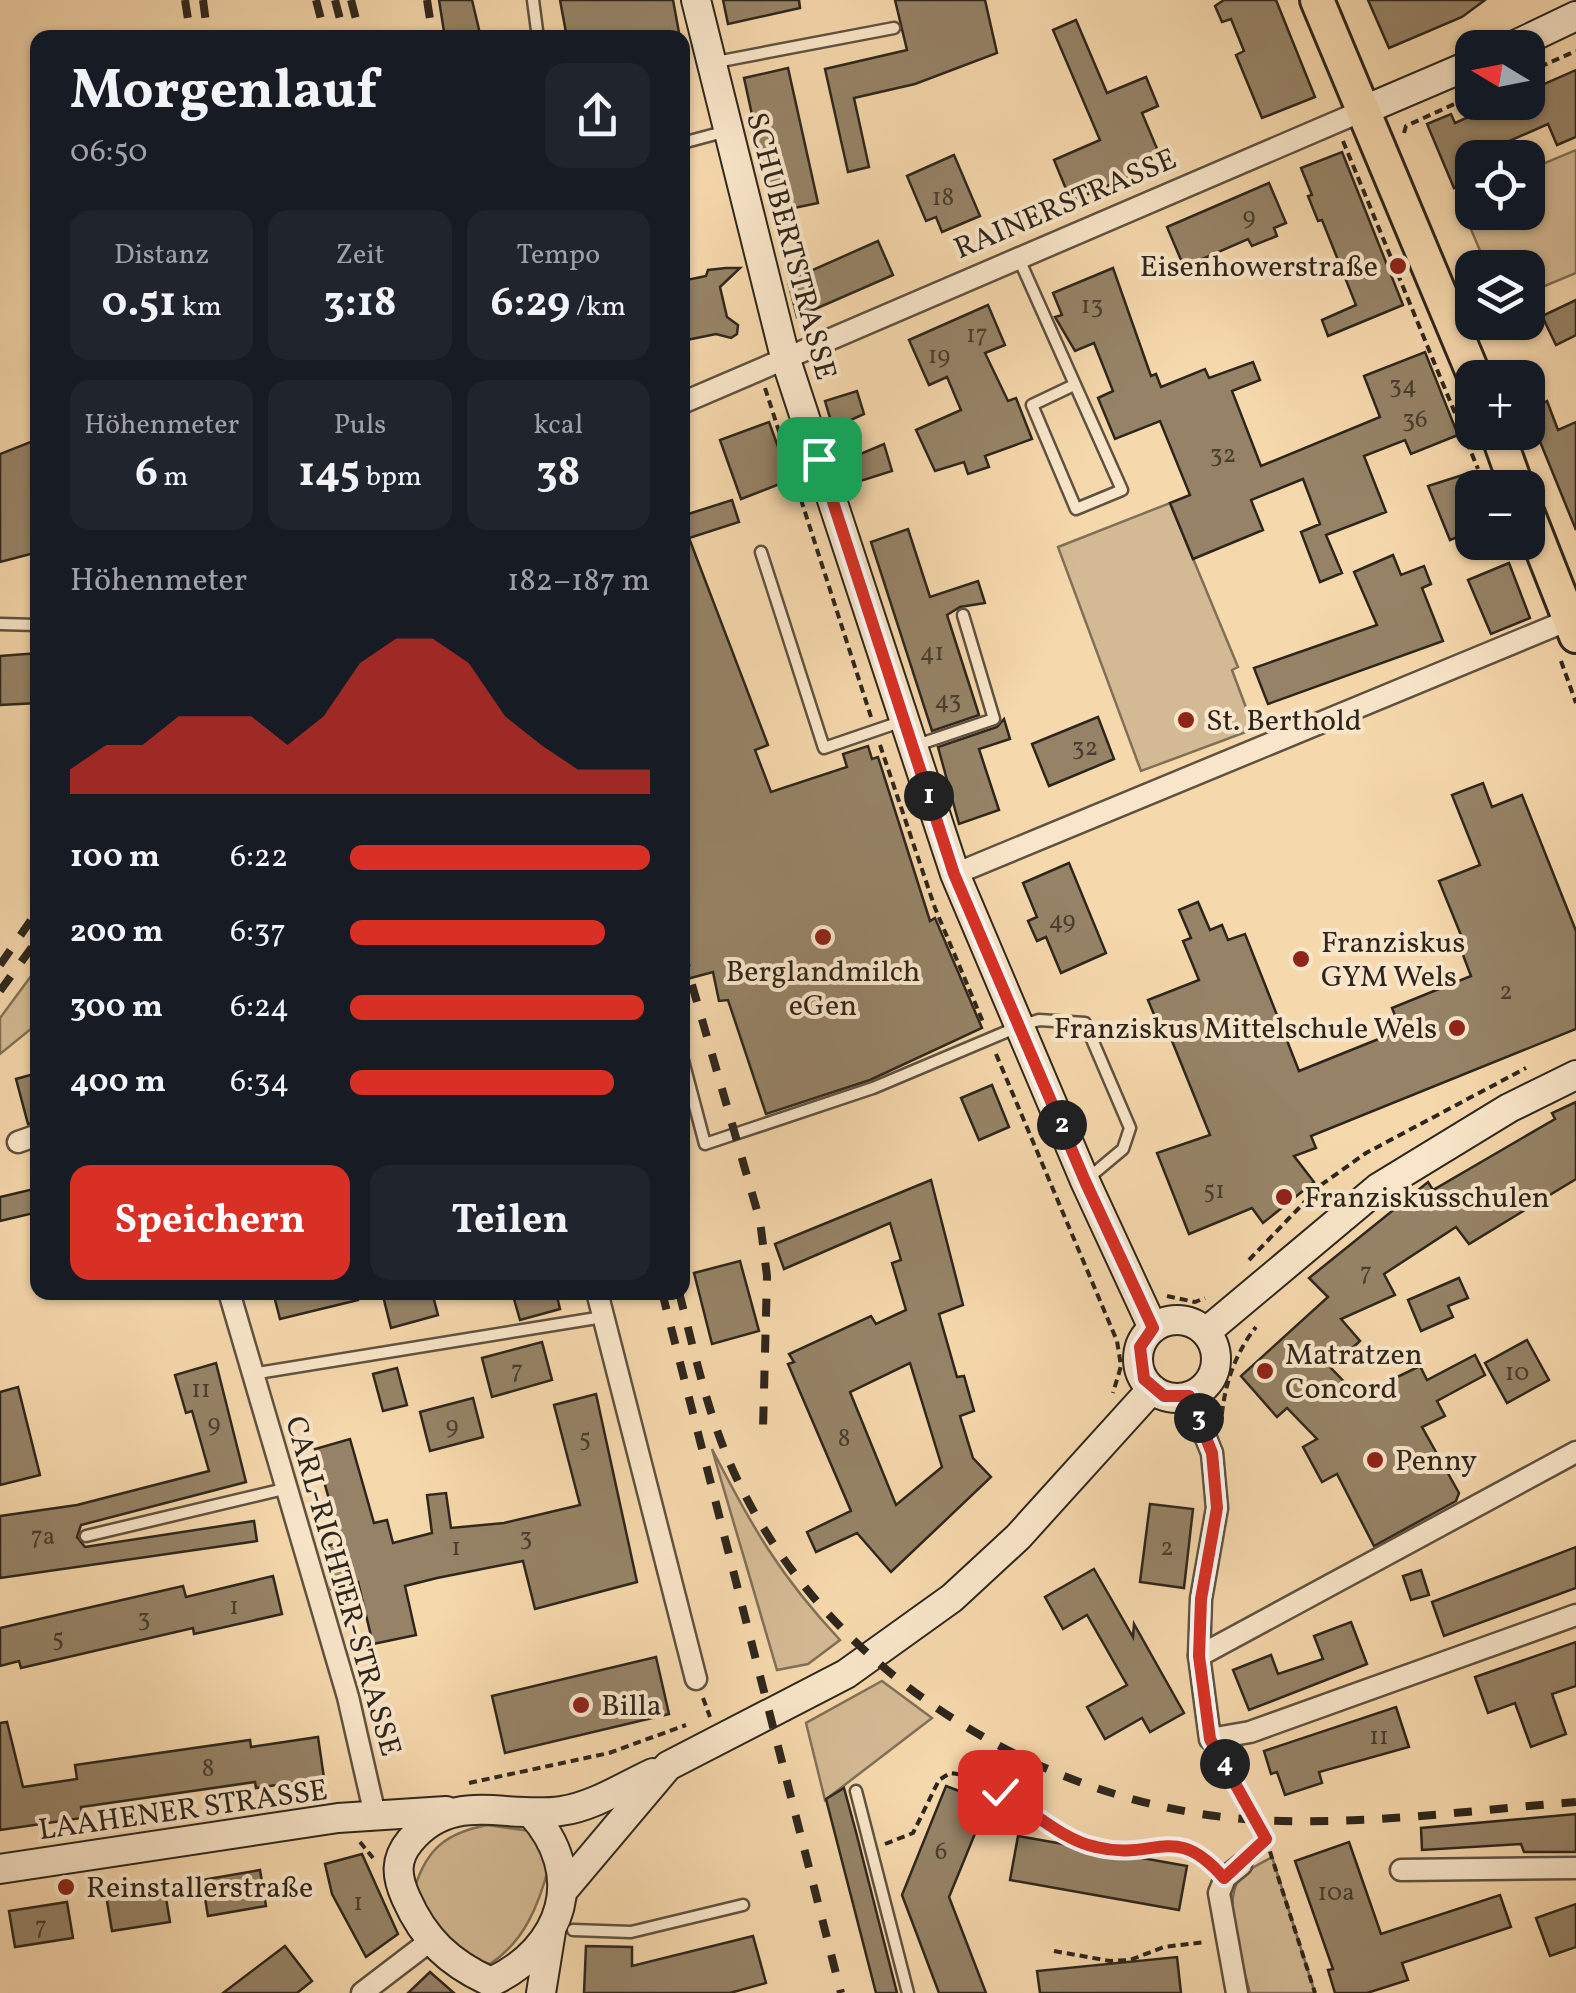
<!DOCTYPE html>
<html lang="de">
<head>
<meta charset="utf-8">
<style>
	body { margin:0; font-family:Vollkorn,serif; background:#20242c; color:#f1f3f6; height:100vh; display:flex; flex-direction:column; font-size:38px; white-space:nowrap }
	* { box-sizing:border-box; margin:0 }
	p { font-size:32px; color:#9ea1a6 }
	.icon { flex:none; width:55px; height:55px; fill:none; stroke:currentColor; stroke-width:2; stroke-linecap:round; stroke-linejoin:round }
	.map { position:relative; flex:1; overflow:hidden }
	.details { position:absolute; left:30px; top:30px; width:660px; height:1270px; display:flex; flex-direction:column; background:#171b24; border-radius:20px; box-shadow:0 2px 8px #0004 }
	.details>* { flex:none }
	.needle { width:65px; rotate:280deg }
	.fabs { position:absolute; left:1455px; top:30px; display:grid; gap:20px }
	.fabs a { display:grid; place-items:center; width:90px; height:90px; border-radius:20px; background:#171b24; box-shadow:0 2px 8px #0004; font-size:50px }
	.pin { position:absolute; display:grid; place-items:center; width:85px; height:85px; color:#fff; margin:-42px; border-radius:20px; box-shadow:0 5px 15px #0006 }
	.km { position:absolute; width:50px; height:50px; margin:-25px; border-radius:50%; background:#222; color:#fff; font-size:28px; line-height:50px; text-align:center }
	.round { display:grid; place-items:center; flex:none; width:105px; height:105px; border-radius:20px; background:#20242c }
	.head { display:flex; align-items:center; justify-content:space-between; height:170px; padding:0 40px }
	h1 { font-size:55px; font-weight:700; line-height:75px }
	.stats { display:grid; grid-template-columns:repeat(3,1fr); gap:15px; height:170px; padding:10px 40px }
	.stats div { display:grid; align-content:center; border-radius:20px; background:#20242c; text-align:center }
	.stats b { font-size:42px; font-weight:700 }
	.stats small { font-size:28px; font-weight:400 }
	.stats p { font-size:28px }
	.chart { height:280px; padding:20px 40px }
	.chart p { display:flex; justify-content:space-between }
	.chart svg { width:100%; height:180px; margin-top:10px; fill:#d93025; opacity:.7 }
	.primary-button { display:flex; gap:20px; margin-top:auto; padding:20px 40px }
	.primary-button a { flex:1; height:115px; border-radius:20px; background:#d93025; color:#fff; font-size:40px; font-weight:700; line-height:115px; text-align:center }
	.primary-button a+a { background:#20242c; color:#f1f3f6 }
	ul { padding:0 40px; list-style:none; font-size:32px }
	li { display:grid; grid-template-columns:160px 120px 1fr; align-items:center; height:75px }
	li i { height:25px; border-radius:12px; background:#d93025 }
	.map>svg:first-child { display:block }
</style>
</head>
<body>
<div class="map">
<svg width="1576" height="1993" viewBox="0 0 1576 1993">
	<rect width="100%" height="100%" fill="#f6d8ad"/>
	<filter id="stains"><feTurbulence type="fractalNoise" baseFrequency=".002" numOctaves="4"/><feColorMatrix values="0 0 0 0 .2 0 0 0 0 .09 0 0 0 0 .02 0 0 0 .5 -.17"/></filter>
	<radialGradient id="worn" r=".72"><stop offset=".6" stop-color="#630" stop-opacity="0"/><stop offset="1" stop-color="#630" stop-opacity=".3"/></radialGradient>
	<g fill="#d4ba94" stroke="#817058" stroke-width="2.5">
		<path d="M1576,150V273L1528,293V268L1487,267L1458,199L1472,193V212H1528V170Z"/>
		<path d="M1170,503L1238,667L1232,670L1254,729L1141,771L1058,547Z"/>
		<path d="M37,968V1024L0,1054V1018Z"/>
		<path d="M712,1449C752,1527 780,1576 840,1640L808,1664L777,1670Z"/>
		<path d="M882,1681L932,1718L825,1800L806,1723Z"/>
		<path d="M487,1825L531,1831L549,1866C539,1904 525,1941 490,1964C449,1953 433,1924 415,1887C427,1848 447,1833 487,1825Z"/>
		<path d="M1272,1857L1315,1993H1250C1243,1967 1221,1901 1240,1878C1247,1869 1262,1863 1272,1857Z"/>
	</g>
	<g fill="#968367" stroke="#2e261c" stroke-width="2.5" fill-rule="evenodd">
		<path d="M439,0H472L481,38H445Z"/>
		<path d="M560,0H673L680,38H567Z"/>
		<path d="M723,0H799L800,8L728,24Z"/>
		<path d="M895,0H985L997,53L915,84L854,98L869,167L848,172L825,69L907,50Z"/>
		<path d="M1224,0H1276L1315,97L1262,118L1236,55L1244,51L1231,19L1222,22L1215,6Z"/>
		<path d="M1368,0H1485L1462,17L1389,48Z"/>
		<path d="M1076,20L1107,93L1146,77L1158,106L1142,113L1163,163L1071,201L1054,160L1100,140L1053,30Z"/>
		<path d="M788,68L818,203L789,209L784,189L769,193L744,78Z"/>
		<path d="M1576,70V137L1557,145L1548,124L1482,153L1484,158H1472V180L1454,188L1427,124L1451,114L1455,123L1502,102H1528V91Z"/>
		<path d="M1342,152L1403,305L1328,336L1322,320L1356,305L1322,220L1318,221L1308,196L1312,195L1301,168Z"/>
		<path d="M954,155L980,216L942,232L936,217L926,221L907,176Z"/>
		<path d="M1269,183L1286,223L1274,228L1277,236L1252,246L1248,239L1184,267L1167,227Z"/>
		<path d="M878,241L893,275L797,317L788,281Z"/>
		<path d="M726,268H740L720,287L727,317L738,325L737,334L731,338L716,334L682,341V281L706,276L708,270Z"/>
		<path d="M1113,268L1151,376L1156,374L1161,387L1205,369L1209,378L1253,362L1260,380L1232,391L1261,466L1380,417L1364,376L1425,352L1458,435L1411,454L1405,440L1364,456L1386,512L1326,535L1342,573L1320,582L1301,532L1320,524L1303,479L1251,500L1263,530L1193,559L1170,503L1190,495L1160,421L1115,439L1098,398L1113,391L1094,343L1075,351L1055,317L1062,315L1053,293Z"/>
		<path d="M1576,300V335L1556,345L1542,316Z"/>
		<path d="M988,305L1005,345L985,353L1008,401L1016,398L1032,439L985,456L989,467L968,474L964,462L935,471L916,430L961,410L947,377L929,385L909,340Z"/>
		<path d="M857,391L864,414L833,428L825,401Z"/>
		<path d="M1547,401L1558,430L1576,422V530L1528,412Z"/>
		<path d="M769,422L790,480L741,499L720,440Z"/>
		<path d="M38,439V552L0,562V454Z"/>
		<path d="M884,444L892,471L851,484L844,461Z"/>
		<path d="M1472,472V531L1450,540L1428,486Z"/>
		<path d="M732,500L739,522L689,538L768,745L755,750L771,792L847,767L843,754L868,746L872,759L878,757L930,921L935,918L982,1028L870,1080L766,1114L728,1000L719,1001L713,972L683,980L682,516Z"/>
		<path d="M908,529L930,597L978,581L985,603L960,607L947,615L979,715L932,731L871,542Z"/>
		<path d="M1393,555L1401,575L1424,566L1431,584L1422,588L1443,641L1268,704L1254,668L1377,625L1354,572Z"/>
		<path d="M1509,563L1530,618L1491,634L1468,580Z"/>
		<path d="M38,653V703L0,705V656Z"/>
		<path d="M1098,717L1114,759L1049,786L1032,744Z"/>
		<path d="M1004,719L1010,739L979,749L999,810L959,824L938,747L997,727Z"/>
		<path d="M1483,783L1492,807L1522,795L1576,931V1029L1311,1136L1316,1148L1294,1156L1314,1182L1263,1223L1252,1208L1189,1234L1157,1153L1210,1135L1166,1026L1160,1029L1148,1000L1199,980L1183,941L1191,938L1179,910L1198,902L1210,930L1222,925L1228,940L1245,934L1299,1071L1401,1030L1392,1008L1471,976L1460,947L1465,945L1439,881L1480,865L1452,795Z"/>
		<path d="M1069,863L1106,953L1061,973L1046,937L1037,941L1028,921L1037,917L1023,883Z"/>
		<path d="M38,1073V1122L28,1124L16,1079Z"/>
		<path d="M992,1085L1009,1127L979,1140L961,1098Z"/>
		<path d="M1576,1102V1179L1469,1244L1456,1227L1384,1274L1395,1295L1341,1319L1360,1341L1331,1368L1358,1396L1420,1366L1427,1380L1475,1355L1485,1375L1437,1401L1445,1416L1422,1427L1459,1493L1456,1501L1374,1546L1337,1474L1322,1482L1303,1447L1317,1439L1287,1408L1277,1417L1241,1376L1328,1297L1309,1278L1428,1182L1433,1190L1555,1119L1552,1113Z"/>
		<path d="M931,1180L963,1305L939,1314L957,1377L964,1376L974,1411L960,1416L973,1458L991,1477L891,1572L857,1533L816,1552L807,1532L851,1511L788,1364L794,1362L789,1354L871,1316L876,1324L906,1310L892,1263L901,1260L890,1223L784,1269L775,1244ZM910,1363L942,1467L896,1505L850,1392Z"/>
		<path d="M38,1188V1212L0,1221V1197Z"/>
		<path d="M740,1261L759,1331L712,1344L694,1273Z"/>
		<path d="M1459,1278L1468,1298L1448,1306L1453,1317L1421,1331L1408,1300Z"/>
		<path d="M273,1292H357L358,1300L280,1319Z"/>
		<path d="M382,1292H432L438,1315L391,1328Z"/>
		<path d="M512,1292H556L560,1309L520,1320Z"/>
		<path d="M1527,1340L1549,1380L1507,1403L1485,1363Z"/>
		<path d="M542,1342L552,1380L492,1397L482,1358Z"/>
		<path d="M216,1363L246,1482L81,1525L77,1537L85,1547L254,1521L257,1541L0,1578V1516L77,1505L209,1471L192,1411L186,1413L175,1375Z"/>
		<path d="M397,1368L407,1405L383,1411L373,1374Z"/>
		<path d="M18,1387L40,1475L0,1485V1392Z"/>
		<path d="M596,1394L637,1582L535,1609L523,1561L437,1578L405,1586L416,1635L373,1644L358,1582L331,1589L324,1547L341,1542L315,1449L350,1439L374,1523L387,1520L393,1543L432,1533L427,1495L446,1493L451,1528L504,1523L580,1505L554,1405Z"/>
		<path d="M473,1398L483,1437L430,1451L420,1412Z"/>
		<path d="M1150,1504L1193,1509L1184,1588L1140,1582Z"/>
		<path d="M1576,1547V1588L1444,1636L1432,1602Z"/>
		<path d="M1094,1569L1133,1637L1134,1624L1184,1713L1150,1732L1142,1718L1105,1739L1087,1707L1127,1685L1087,1615L1063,1629L1045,1597Z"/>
		<path d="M1421,1570L1429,1595L1411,1600L1403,1576Z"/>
		<path d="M273,1576L282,1614L194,1634L193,1628L21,1668L19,1661L0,1666V1628L183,1586L186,1597Z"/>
		<path d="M1351,1622L1367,1664L1249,1710L1233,1670L1271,1655L1278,1674L1323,1659L1314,1636Z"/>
		<path d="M1576,1642V1686L1552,1694L1566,1734L1531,1747L1515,1703L1488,1713L1475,1677Z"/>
		<path d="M656,1657L669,1714L505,1753L492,1696Z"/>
		<path d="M1396,1707L1409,1747L1319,1772L1322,1783L1285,1795L1277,1772L1271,1774L1264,1751Z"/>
		<path d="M7,1722L23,1787L77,1779L75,1765L250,1740L251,1747L318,1737L324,1778L256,1788L255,1782L81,1807L82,1818L0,1830V1723Z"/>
		<path d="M946,1786L988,1802L949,1897L986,1993H939L902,1895Z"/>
		<path d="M844,1788L856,1832L897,1993H876L826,1799Z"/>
		<path d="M1576,1814V1852H1524L1521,1844L1422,1850L1421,1828Z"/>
		<path d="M1018,1836L1187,1866L1179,1910L1010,1880Z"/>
		<path d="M1349,1842L1381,1934L1500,1895L1511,1927L1402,1963L1408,1980L1367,1993H1335L1328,1970L1333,1969L1295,1861Z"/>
		<path d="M362,1854L398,1934L366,1957L332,1894L325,1864Z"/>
		<path d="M260,1870L266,1906L208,1916L202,1880Z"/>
		<path d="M164,1886L170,1922L112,1931L106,1895Z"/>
		<path d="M67,1902L73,1938L15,1947L9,1911Z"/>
		<path d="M1576,1904V1947L1550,1956L1536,1918Z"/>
		<path d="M753,1936L766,1983L730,1993H584L586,1946L632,1947V1966Z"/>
		<path d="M285,1946L312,1981L297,1993H223Z"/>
		<path d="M1177,1957L1181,1993H1040L1037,1971Z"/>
		<path d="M430,1972L454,1993H408Z"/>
	</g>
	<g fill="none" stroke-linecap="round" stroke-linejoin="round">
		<g stroke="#605240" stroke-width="15">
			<g id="lane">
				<path d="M533,0L538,38"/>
				<path d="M716,62L894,28"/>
				<path d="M682,143L727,131"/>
				<path d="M1019,259L1122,490L1076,509L1032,405L1074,385"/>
				<path d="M761,552L824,748L903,721"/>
				<path d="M0,624L37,625"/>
				<path d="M914,746L994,719L963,615"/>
				<path d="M682,1057L705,1144L873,1088L1020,1026L1039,1020L1085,1023L1130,1128L1123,1149L1086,1180"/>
				<path d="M252,1374L603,1317"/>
				<path d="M86,1536L284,1489"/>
				<path d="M856,1791L908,1993"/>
				<path d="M573,1930L631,1932L743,1905"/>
			</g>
		</g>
		<g stroke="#605240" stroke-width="25">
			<g id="street">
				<path d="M682,403L1362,111"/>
				<path d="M955,874L1576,617"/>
				<path d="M18,1142L38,1135"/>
				<path d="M229,1292L348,1697L375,1815"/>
				<path d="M597,1292L696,1679"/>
				<path d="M1189,1396L1212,1453L1217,1508L1201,1599L1199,1656L1210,1739L1250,1732L1576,1615"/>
				<path d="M1199,1656L1576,1452"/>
				<path d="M1401,1870L1576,1868"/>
				<path d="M362,1993L430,1941"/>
				<path d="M1237,1993L1219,1893L1225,1878L1241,1865"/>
			</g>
		</g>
		<g stroke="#2e261c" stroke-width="32">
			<g id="secondary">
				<path d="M696,0L785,357L955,874L1085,1181L1153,1328"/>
				<path d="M1509,48L1576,16"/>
				<path d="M1362,111L1472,64"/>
				<circle cx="1177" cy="1359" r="39"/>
				<path d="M1206,1332L1378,1188L1509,1108L1576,1075"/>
				<path d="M531,1813C587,1874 564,1948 491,1982C449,1963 424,1939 406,1898C396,1876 395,1859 410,1841C452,1790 505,1819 561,1811C592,1807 625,1786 653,1773"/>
				<path d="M0,1869L338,1818L446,1811"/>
				<path d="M566,1887L668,1766L846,1674L952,1598L1018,1537L1152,1389"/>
				<path d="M541,1993L551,1931"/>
			</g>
		</g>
		<g stroke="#2e261c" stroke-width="38">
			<g id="primary">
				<path d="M1317,0L1475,378"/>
				<path d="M1497,432L1517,488"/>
				<path d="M1528,514L1576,636"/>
			</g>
		</g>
		<g stroke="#2e261c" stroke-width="4" stroke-dasharray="8 5" stroke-linecap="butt">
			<path d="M1528,72L1576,51"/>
			<path d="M1404,133L1406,126L1472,96"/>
			<path d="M1343,141L1478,469"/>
			<path d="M765,388L871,717"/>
			<path d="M1561,661L1576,703"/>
			<path d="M880,745L935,908L983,1022"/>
			<path d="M996,1054L1117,1341L1121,1366L1113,1393"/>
			<path d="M1249,1260L1321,1185L1366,1153L1526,1068"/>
			<path d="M1167,1296L1195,1302L1205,1298"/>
			<path d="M1222,1414C1225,1383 1236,1352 1256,1327"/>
			<path d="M703,1698L710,1717"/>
			<path d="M1223,1761L1266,1839L1255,1850"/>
			<path d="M469,1783L609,1753L686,1725"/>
			<path d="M1266,1839L1315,1993"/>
			<path d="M360,1842L373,1858"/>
			<path d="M885,1844L913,1833L939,1780L950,1773C1005,1779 1042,1834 1094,1847C1133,1857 1181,1829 1212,1863"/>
			<path d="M1054,1951L1110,1961L1130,1960L1164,1947L1205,1942"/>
		</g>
		<use href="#lane" stroke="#f9e6ca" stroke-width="10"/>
		<use href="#street" stroke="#f9e6ca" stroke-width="20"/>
		<use href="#secondary" stroke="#f9e6ca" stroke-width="28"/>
		<use href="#primary" stroke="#f6d8ad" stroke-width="32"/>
		<g stroke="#2e261c" stroke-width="8" stroke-dasharray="18 18" stroke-linecap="butt">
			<path d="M185,0L191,38"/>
			<path d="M203,0L208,38"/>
			<path d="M316,0L326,38"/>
			<path d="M335,0L345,38"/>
			<path d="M351,0L361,38"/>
			<path d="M427,0L433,38"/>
			<path d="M682,950L760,1221L767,1276L763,1429"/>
			<path d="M0,965L38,910"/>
			<path d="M0,991L38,939"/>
			<path d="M662,1292L841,1993"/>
			<path d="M679,1292C696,1358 710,1426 741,1487C834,1677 1049,1809 1259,1820C1364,1826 1471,1810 1576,1802"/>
		</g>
	</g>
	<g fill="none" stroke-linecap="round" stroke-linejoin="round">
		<g stroke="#fff" stroke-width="20">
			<path id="route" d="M819,459L954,874L1085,1181L1153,1328L1140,1347L1144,1379L1164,1396H1189L1212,1453L1217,1508L1201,1599L1199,1656L1210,1739L1266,1839L1224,1878C1174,1820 1156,1862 1096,1847C1062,1840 1030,1809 1000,1792"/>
		</g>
		<use href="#route" stroke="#d93025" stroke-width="12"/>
	</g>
	<g fill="#8f2418" stroke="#f9e6ca" stroke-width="4">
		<circle cx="1398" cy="266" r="10"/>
		<circle cx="1186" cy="720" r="10"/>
		<circle cx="823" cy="937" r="10"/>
		<circle cx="1301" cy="959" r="10"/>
		<circle cx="1457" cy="1028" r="10"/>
		<circle cx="1284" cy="1197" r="10"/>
		<circle cx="1265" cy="1371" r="10"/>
		<circle cx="1375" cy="1460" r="10"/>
		<circle cx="581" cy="1705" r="10"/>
		<circle cx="66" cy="1887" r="10"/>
	</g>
	<g text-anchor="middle" stroke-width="8" stroke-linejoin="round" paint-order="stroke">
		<g font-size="25" fill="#483d2f">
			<text x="943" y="205">18</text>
			<text x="1249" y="224">9</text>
			<text x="1092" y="313">13</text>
			<text x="977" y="342">17</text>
			<text x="939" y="363">19</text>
			<text x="1403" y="393">34</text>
			<text x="1415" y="427">36</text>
			<text x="1223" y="462">32</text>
			<text x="932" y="660">41</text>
			<text x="948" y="708">43</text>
			<text x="1085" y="755">32</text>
			<text x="1062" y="928">49</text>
			<text x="1506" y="999">2</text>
			<text x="1214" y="1198">51</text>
			<text x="1366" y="1280">7</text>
			<text x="517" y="1378">7</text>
			<text x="1517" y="1380">10</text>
			<text x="201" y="1397">11</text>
			<text x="214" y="1431">9</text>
			<text x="452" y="1433">9</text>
			<text x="585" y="1446">5</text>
			<text x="844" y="1446">8</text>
			<text x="43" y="1544">7a</text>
			<text x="526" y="1545">3</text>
			<text x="456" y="1555">1</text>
			<text x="1167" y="1555">2</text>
			<text x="234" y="1614">1</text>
			<text x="144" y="1626">3</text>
			<text x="58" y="1646">5</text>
			<text x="1379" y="1744">11</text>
			<text x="208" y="1776">8</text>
			<text x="941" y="1859">6</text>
			<text x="1336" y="1900">10a</text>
			<text x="358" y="1910">1</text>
			<text x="41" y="1934">7</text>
		</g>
		<g font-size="30" fill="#2e261c" stroke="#f9e6ca">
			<text transform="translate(1065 203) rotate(-23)" y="10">RAINERSTRASSE</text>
			<text transform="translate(792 246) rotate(75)" y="10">SCHUBERTSTRASSE</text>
			<text transform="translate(344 1586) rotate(74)" y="10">CARL-RICHTER-STRASSE</text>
			<text transform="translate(183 1809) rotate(-8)" y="10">LAAHENER STRASSE</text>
		</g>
		<g font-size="30" fill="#2e261c" stroke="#f9e6ca" text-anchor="start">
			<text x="1378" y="276" text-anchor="end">Eisenhowerstraße</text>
			<text x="1206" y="730">St. Berthold</text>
			<text x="1321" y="952">Franziskus<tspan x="1321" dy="34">GYM Wels</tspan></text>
			<text x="823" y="981" text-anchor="middle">Berglandmilch<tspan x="823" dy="34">eGen</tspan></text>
			<text x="1437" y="1038" text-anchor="end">Franziskus Mittelschule Wels</text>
			<text x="1304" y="1207">Franziskusschulen</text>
			<text x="1285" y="1364">Matratzen<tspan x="1285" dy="34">Concord</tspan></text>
			<text x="1395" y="1470">Penny</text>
			<text x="601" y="1715">Billa</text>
			<text x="86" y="1897">Reinstallerstraße</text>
		</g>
	</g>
	<rect width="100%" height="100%" filter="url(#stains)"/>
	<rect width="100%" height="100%" fill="url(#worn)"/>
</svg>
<div class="fabs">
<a><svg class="needle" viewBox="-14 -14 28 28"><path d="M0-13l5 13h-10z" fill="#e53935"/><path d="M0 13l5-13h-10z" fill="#9ea1a6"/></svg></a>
<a><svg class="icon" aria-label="locate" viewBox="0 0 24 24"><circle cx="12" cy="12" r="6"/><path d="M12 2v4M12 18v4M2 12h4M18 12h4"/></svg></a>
<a><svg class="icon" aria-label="layers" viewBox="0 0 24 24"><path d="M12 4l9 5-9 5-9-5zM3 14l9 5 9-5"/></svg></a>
<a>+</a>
<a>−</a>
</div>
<div class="pin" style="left:819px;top:459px;background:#1e9e55"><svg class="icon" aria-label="arrive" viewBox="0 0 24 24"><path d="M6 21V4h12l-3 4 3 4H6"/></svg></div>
<div class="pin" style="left:1000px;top:1792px;background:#d93025"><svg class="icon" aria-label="check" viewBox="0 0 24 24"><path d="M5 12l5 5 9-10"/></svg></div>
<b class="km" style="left:929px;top:796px">1</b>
<b class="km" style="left:1062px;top:1125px">2</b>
<b class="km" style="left:1199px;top:1418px">3</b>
<b class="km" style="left:1225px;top:1764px">4</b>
<section class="details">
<div class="head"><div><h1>Morgenlauf</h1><p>06:50</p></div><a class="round"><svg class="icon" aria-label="share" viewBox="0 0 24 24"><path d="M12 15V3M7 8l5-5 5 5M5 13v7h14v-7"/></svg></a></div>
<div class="stats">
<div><p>Distanz</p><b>0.51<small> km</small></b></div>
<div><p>Zeit</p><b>3:18</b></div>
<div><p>Tempo</p><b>6:29<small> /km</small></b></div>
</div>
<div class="stats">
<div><p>Höhenmeter</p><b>6<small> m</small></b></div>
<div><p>Puls</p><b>145<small> bpm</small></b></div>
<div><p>kcal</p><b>38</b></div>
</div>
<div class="chart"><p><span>Höhenmeter</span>182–187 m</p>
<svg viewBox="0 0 160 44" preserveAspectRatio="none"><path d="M0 44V38L10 32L20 32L30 25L40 25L50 25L60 32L70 25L80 12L90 6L100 6L110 12L120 25L130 32L140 38L150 38L160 38V44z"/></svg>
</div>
<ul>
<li><b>100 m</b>6:22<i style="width:100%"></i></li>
<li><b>200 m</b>6:37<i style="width:85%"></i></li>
<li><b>300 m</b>6:24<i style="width:98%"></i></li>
<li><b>400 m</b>6:34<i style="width:88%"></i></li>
</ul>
<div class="primary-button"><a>Speichern</a><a>Teilen</a></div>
</section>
</div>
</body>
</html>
